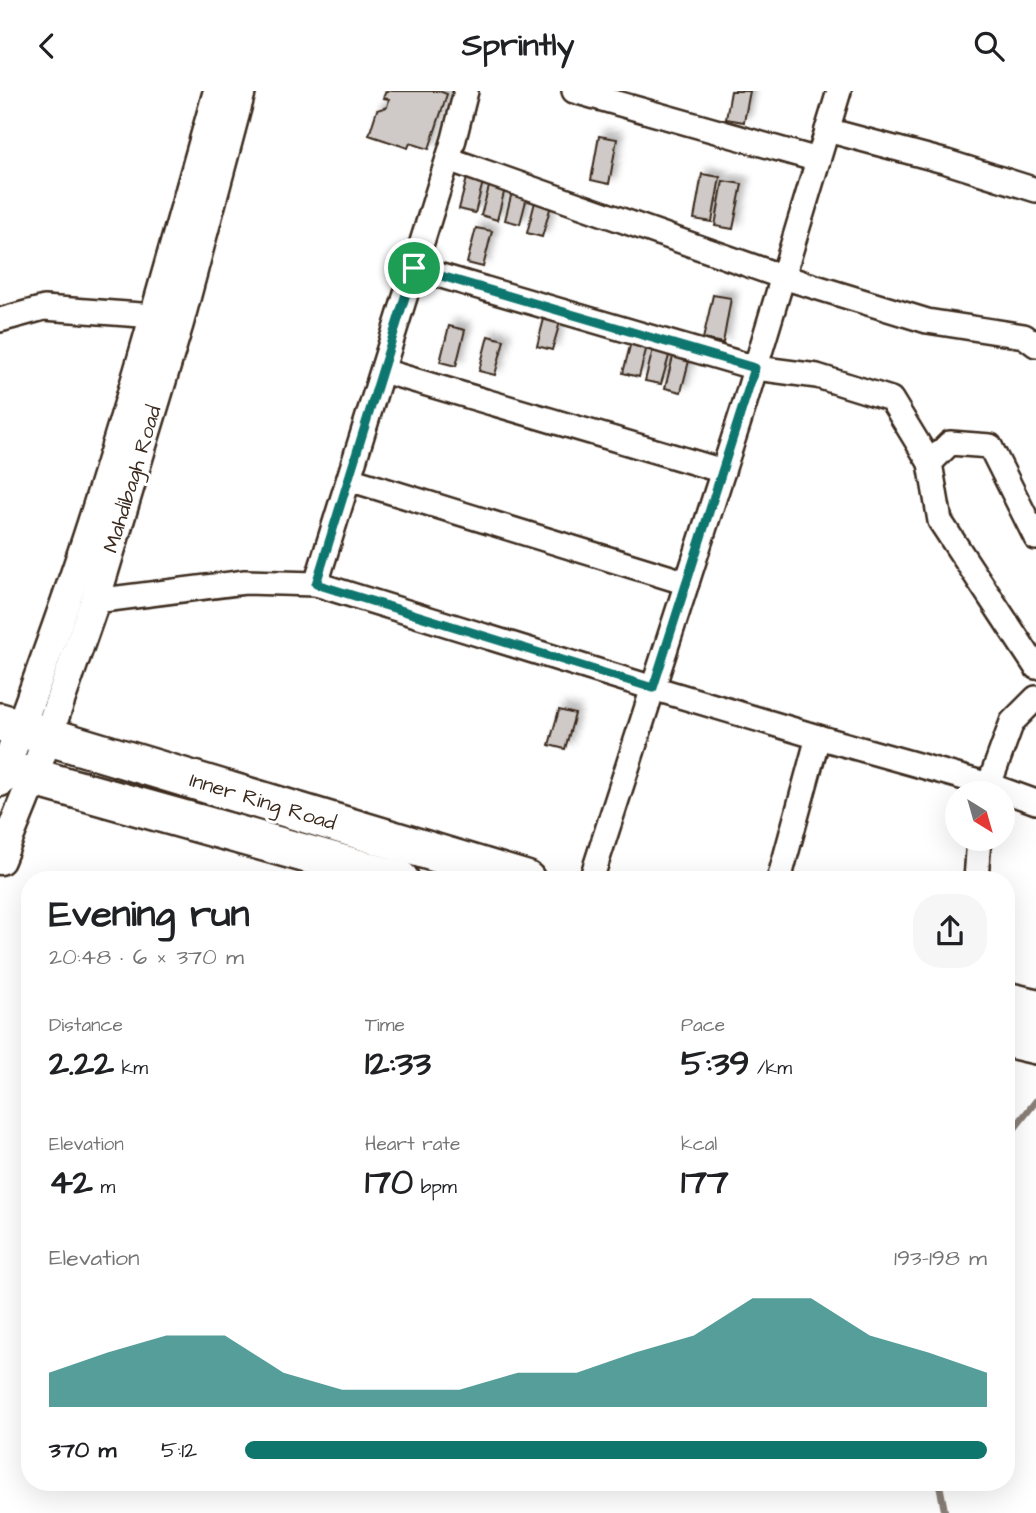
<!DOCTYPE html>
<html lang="en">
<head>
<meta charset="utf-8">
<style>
	body { margin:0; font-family:"Architects Daughter",sans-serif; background:#f6f6f6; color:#202124; height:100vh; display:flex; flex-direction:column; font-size:26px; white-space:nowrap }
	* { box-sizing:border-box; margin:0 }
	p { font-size:23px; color:#757577 }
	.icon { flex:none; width:38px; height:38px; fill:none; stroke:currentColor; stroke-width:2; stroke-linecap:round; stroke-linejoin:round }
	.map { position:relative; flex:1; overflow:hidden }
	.drawer { position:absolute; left:21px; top:780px; width:994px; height:620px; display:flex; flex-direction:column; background:#fff; border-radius:28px; box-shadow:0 7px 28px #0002 }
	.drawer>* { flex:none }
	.needle { width:46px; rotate:143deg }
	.fabs { position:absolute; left:945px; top:690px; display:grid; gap:14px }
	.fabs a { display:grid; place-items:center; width:70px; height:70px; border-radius:50%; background:#fff; box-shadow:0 7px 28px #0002; font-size:35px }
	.pin { position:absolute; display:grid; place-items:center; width:60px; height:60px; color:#fff; margin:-30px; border:4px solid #fff; border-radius:50%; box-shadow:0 2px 7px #0007 }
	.round { display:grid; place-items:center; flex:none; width:74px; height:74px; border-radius:28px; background:#f6f6f6 }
	.head { display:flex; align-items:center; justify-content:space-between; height:119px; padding:0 28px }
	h1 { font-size:38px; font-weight:800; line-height:52px }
	.metrics { display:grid; grid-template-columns:repeat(3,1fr); gap:10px; height:119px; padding:7px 28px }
	.metrics div { display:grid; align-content:center }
	.metrics b { font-size:35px; font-weight:800 }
	.metrics small { font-size:19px; font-weight:400 }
	.metrics p { font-size:19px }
	.chart { height:196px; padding:14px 28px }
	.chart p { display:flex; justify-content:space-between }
	.chart svg { width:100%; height:126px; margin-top:7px; fill:#0f766e; opacity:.7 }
	ul { padding:0 28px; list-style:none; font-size:23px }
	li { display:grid; grid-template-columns:112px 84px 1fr; align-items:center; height:52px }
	li i { height:18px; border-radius:9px; background:#0f766e }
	header { display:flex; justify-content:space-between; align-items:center; height:91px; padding:0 28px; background:#fff; font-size:32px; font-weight:800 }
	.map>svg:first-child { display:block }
</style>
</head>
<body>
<header><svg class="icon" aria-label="back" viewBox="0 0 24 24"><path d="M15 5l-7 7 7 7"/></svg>Sprintly<svg class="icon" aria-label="search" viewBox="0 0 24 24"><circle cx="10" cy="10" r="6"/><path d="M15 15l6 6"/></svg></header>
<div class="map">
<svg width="1036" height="1422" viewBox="0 0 1036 1422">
	<defs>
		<filter id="shadow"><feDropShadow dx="6" dy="-6" stdDeviation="3.5" flood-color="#0004"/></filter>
	</defs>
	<rect width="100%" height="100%" fill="#fff"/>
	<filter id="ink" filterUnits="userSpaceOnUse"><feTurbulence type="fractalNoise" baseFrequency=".0143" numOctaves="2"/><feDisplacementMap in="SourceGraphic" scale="14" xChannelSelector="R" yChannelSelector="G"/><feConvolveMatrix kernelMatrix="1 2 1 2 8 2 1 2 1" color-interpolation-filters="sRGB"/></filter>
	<g filter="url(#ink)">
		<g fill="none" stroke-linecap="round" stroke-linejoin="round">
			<g stroke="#887e77" stroke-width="7">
				<path d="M1006,1048L1036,1010"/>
				<path d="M939,1391L945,1422"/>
			</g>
		</g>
		<g fill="#cfcac7" stroke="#3b2a1e" stroke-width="2" filter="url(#shadow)">
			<path d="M386,0H439L447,3L429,58L410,52L408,57L369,44L377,19L387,16L389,8L383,7Z"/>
			<path d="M731,0H750L744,31L726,28Z"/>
			<path d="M599,45L617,48L609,93L591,89Z"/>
			<path d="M468,83L484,87L475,122L459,118Z"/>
			<path d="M702,83L720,86L712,131L694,128Z"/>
			<path d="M491,89L506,94L497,129L481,124Z"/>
			<path d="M723,90L742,93L733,138L715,135Z"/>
			<path d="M514,93L529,98L520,133L505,129Z"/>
			<path d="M536,107L552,111L542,146L527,142Z"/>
			<path d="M476,137L492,140L483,176L467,172Z"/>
			<path d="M713,204L731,207L723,252L703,248Z"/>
			<path d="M546,220L562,224L552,259L537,255Z"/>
			<path d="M449,235L465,239L456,275L440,271Z"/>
			<path d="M488,245L504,249L495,284L479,280Z"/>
			<path d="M632,247L648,251L639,286L623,282Z"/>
			<path d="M654,254L671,258L661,293L645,290Z"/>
			<path d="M674,262L690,266L681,301L665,297Z"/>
			<path d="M559,619L575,623L565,658L549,654Z"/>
		</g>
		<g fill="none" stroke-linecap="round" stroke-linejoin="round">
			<g stroke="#3b2a1e" stroke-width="28">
				<g id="minor">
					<path d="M466,0L454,48L316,493L653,597L818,646L779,789"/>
					<path d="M574,0L818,69"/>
					<path d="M827,39L947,71L1036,99"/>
					<path d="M448,68L783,186L927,230L1024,245L1036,254"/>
					<path d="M414,177L756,277L817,285L891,308L930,372"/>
					<path d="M0,229L44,217L155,225"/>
					<path d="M383,280L723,380"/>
					<path d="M349,388L687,492"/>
					<path d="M1036,447L990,355L950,352L930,372L940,430L1036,576"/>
					<path d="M95,510L245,491L316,493"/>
					<path d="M818,646L989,694L1012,631L1036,607"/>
					<path d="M988,702L989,694L1036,711"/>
					<path d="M591,789L743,318L839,0"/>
					<path d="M976,789L979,747"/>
				</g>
			</g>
			<g stroke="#3b2a1e" stroke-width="33">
				<g id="tertiary">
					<path d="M0,691C32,605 64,519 92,432C138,289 177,144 218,0"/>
					<path d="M0,769L33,687L95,510L179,232L241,0"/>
				</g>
			</g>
			<g stroke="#3b2a1e" stroke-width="42">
				<g id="trunk">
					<path d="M0,631L526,789"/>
					<path d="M0,677L400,789"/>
					<path d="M1006,910L1036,917"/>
					<path d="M1006,947L1036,954"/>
				</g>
			</g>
			<use href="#minor" stroke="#fff" stroke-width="23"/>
			<use href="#tertiary" stroke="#fff" stroke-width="28"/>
			<use href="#trunk" stroke="#fff" stroke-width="37"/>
		</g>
	</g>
	<g fill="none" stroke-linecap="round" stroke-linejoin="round" filter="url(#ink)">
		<g stroke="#fff" stroke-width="14">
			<path id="route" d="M414,177L755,277L653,597L316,493Z"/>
		</g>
		<use href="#route" stroke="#0f766e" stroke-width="9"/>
	</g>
	<g text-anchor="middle" stroke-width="6" stroke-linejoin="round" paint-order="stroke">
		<g font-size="21" fill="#3b2a1e" stroke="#fff">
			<text transform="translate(132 388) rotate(-73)" y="7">Mahdibagh Road</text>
			<text transform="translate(263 710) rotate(17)" y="7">Inner Ring Road</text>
		</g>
	</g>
</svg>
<div class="fabs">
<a><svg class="needle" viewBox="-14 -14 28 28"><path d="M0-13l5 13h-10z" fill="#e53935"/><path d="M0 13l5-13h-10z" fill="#757577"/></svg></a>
</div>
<div class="pin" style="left:414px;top:177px;background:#1e9e55"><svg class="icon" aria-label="arrive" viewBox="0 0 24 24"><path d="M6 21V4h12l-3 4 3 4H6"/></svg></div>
<section class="drawer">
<div class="head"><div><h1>Evening run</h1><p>20:48 · 6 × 370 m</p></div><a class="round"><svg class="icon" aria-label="share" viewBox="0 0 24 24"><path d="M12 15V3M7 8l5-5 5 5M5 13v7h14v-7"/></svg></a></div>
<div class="metrics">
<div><p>Distance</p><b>2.22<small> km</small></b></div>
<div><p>Time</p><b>12:33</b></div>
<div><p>Pace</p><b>5:39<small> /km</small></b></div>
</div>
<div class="metrics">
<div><p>Elevation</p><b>42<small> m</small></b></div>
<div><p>Heart rate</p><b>170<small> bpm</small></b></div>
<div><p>kcal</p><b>177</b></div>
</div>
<div class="chart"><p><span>Elevation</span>193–198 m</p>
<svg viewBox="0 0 160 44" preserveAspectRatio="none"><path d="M0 44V32L10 25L20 19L30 19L40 32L50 38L60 38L70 38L80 32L90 32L100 25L110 19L120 6L130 6L140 19L150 25L160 32V44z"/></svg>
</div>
<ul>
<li><b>370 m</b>5:12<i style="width:100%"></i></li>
</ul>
</section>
</div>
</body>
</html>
